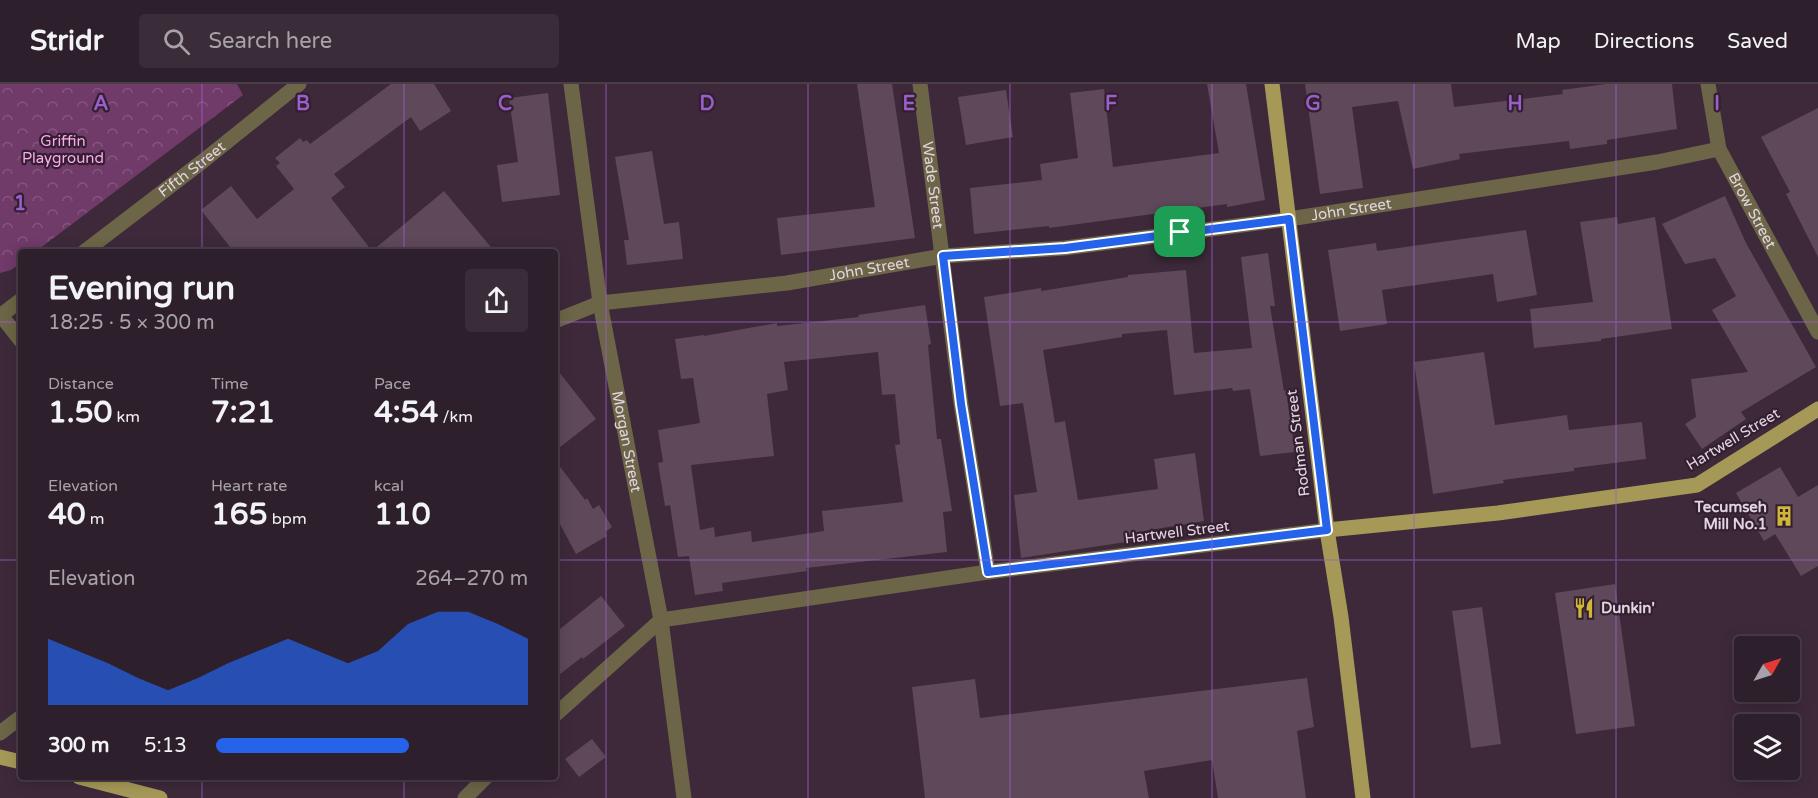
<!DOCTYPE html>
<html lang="en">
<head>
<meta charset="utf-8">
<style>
	body { margin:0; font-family:"Varela Round",sans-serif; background:#3a2c38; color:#f1f3f6; height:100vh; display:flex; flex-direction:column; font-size:22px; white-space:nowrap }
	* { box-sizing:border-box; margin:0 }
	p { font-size:20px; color:#a7a2a9 }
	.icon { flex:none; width:33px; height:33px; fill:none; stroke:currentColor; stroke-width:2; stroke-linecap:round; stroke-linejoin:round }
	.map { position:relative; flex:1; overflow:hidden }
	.sheet { position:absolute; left:18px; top:165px; width:540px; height:531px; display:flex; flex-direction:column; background:#2e1f2c; border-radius:6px; box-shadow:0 3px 15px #0003,0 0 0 2px #493d48 }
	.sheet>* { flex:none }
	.needle { width:39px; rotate:51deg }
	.buttons { position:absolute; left:1734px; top:552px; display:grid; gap:12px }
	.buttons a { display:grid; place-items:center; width:66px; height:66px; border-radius:6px; background:#2e1f2c; box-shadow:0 3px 15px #0003,0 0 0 2px #493d48; font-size:30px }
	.pin { position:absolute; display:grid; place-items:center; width:51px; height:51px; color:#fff; margin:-26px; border-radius:12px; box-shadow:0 3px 9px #0006 }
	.round { display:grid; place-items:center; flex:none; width:63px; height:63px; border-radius:6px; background:#3a2c38 }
	.overview { display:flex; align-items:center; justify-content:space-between; height:102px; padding:0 30px }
	h1 { font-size:33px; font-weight:800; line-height:45px }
	.metrics { display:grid; grid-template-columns:repeat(3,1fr); gap:9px; height:102px; padding:6px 30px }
	.metrics div { display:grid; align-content:center }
	.metrics b { font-size:30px; font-weight:800 }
	.metrics small { font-size:16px; font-weight:400 }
	.metrics p { font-size:16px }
	.chart { height:168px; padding:12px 30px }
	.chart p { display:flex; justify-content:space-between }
	.chart svg { width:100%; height:108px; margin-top:6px; fill:#2563eb; opacity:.7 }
	ul { padding:0 30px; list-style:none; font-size:20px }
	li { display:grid; grid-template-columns:96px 72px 1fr; align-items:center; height:45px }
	li i { height:15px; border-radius:8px; background:#2563eb }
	header { display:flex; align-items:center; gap:36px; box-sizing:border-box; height:84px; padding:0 30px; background:#2e1f2c; border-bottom:2px solid #493d48 }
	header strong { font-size:28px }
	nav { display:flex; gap:33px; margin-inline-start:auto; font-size:21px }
	.search { width:420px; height:54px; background:#3a2c38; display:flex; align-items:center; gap:15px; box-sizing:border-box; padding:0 21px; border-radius:6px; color:#a7a2a9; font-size:22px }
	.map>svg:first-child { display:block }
</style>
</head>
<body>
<header>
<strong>Stridr</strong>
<div class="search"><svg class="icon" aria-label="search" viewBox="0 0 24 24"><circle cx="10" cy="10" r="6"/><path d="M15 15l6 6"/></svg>Search here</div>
<nav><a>Map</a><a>Directions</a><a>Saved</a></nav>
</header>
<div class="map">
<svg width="1818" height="714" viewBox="0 0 1818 714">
	<defs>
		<pattern id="park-crowns" width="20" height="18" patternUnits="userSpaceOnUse" patternTransform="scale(1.5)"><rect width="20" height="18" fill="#703a69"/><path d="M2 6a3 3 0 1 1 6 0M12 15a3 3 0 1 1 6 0" fill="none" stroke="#84567e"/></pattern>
	</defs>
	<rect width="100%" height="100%" fill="#3d293a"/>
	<path fill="url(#park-crowns)" d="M0,0H237L243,11L35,168H21V179L11,186L0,189Z"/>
	<g fill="#5e485a" fill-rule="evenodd">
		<path d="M391,0H434L451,27L420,47L411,33L334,90L345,103L331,114L372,167L444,107L495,168H234L201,126L231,102L257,135L294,105L276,82L280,79L275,74L300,54L303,58L307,56L310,60Z"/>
		<path d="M857,0H892L915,154L781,171L777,134L875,123Z"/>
		<path d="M1207,0H1246L1265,116L1227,123V120L1049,144V142L974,150L970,104L1042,96L1040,80L1078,74L1070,9L1104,5L1113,83L1219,69Z"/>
		<path d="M1305,0H1451L1454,23L1563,10L1562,6L1606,0H1672L1677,45L1607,56V60L1570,65L1569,57L1459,70L1460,75L1413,85L1398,17L1352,23L1363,104L1320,110Z"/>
		<path d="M1006,6L1013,53L966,61L958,13Z"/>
		<path d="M548,9L560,111L502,118L497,81L518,78L509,14Z"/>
		<path d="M1818,24V173L1786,110L1790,108L1761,53Z"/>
		<path d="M652,67L664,140L679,138L683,175L627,181L624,156H629L615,73Z"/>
		<path d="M1725,112L1746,159L1816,283L1741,328L1746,335L1702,365L1685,340L1696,333L1691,295L1748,288L1712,226L1736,212L1715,174L1685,180L1662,140Z"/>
		<path d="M1617,133L1618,140L1655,133L1672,245L1601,255V257L1534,264L1530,225L1593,218L1580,138Z"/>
		<path d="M1526,146L1537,211L1497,218L1493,190L1382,206L1387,240L1340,247L1328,166L1376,159L1377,167Z"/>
		<path d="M1268,169L1275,222H1270L1284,307H1286L1295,368L1260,372L1250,305L1233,307L1232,304L1174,311L1167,246L1122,250V253L1043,266L1055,339L1065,337L1078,416L1158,405L1154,375L1195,369L1204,437L1138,448L1139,456L1021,474L1014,411L1037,408L1023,319L1000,322L984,213L1041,204V207L1128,193V191L1186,186L1194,269L1252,264L1241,173Z"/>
		<path d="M925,221L931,260L928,261L937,355H941L952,427L943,428L947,468L806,484L807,487L722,499L723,507L695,511L689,472L678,473L670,421L665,422L658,379L663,378L658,346L700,339L693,294L681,295L675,255L704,251V252L777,239V242L859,233L858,231ZM878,268L882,311L895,310L900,360L895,361L903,418L822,427L824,447L752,458L751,447L715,453L714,443L700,446L691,381L774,372L767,310L788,306L784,278Z"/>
		<path d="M1484,268L1495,341L1567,331L1569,346L1642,338L1646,375L1574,384V387L1503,396L1504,399L1433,410L1414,278Z"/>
		<path d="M555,283L596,335L555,367Z"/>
		<path d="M555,376L585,416L587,414L593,425L599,421L612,443L605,448L607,452L576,470L555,431Z"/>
		<path d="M1780,383L1798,413L1818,401V482L1801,492L1775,450L1764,457L1736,409Z"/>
		<path d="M1615,500L1635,642L1576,650L1555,509Z"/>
		<path d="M601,512L625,542L583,575L582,573L555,594V549Z"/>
		<path d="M1482,523L1501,660L1471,664L1452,527Z"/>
		<path d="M1307,594L1314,643L1297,647L1306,714H1218L1212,676L1144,687L1149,714H925L912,603L975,595L980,634Z"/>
		<path d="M592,655L606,673L579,693L565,675Z"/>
	</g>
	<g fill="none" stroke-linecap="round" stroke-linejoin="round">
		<g stroke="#6c6547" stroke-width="15">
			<path id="s1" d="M571,0L600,219L661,536L684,714"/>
			<path id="s2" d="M920,0L961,320L988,488"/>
			<path id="s3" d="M1708,0L1719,65L1818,248"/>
			<path id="s4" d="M84,168L203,77L299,0"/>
			<path d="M0,230L21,257"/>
			<path d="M0,232L21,216"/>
			<path id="s5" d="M555,237L600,219L787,199L943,172L1065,164L1289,135L1657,78L1719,65"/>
			<path d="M555,631L661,536L988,488L1327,446"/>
			<path d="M0,649L21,633"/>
			<path d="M465,714L486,693"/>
		</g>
		<g stroke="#a69958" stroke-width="15">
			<path d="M1272,0L1327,446L1341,533L1363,714"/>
			<path d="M1327,446L1498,429L1697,401L1818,325"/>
			<path d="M0,673L21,678"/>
			<path d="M79,693L160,714"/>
		</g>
	</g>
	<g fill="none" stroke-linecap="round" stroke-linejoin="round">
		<g stroke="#fff" stroke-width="12">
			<path id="route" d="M1289,135L1327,446L988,488L961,320L943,172L1065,164Z"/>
		</g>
		<use href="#route" stroke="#2563eb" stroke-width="8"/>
	</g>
	<path fill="none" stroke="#9a5fc9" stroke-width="1.5" stroke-opacity="0.55" d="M202,0V168M404,0V168M606,0V714M808,0V714M1010,0V714M1212,0V714M1414,0V714M1616,0V714M0,238H21M555,238H1818M0,476H21M555,476H1818M202,693V714M404,693V714"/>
	<defs>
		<g id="building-bare" transform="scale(1.62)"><path d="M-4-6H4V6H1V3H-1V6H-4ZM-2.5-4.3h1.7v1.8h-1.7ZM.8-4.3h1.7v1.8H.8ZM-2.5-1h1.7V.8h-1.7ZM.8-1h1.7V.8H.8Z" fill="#d0b736" stroke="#331f30" stroke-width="2.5" paint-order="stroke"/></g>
		<g id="restaurant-bare" transform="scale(1.62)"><path d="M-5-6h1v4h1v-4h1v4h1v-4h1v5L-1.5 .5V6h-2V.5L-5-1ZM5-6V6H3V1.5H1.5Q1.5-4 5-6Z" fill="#d0b736" stroke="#331f30" stroke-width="2.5" paint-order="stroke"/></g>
	</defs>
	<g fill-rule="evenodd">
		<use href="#building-bare" x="1784" y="432"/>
		<use href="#restaurant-bare" x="1584" y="524"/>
	</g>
	<g text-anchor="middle" stroke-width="4.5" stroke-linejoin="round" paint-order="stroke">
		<g font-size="15" fill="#fdaaf0" stroke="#331f30">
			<text x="63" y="62">Griffin<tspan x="63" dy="17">Playground</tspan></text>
		</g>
		<g font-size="15" fill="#e2d5e0" stroke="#331f30">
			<text dy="5" stroke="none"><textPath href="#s4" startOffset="136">Fifth Street</textPath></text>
			<text dy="5" stroke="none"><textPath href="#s2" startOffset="102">Wade Street</textPath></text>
			<text dy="5" stroke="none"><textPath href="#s5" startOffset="806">John Street</textPath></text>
			<text dy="5" stroke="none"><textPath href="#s3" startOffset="136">Brow Street</textPath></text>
			<text dy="5" stroke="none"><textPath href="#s5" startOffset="320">John Street</textPath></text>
			<text transform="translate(1733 355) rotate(-31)" y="5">Hartwell Street</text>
			<text dy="5" stroke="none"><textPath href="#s1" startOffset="362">Morgan Street</textPath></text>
			<text transform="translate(1298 359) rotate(-97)" y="5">Rodman Street</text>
			<text transform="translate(1177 448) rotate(-7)" y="5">Hartwell Street</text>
		</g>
		<g font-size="15" font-weight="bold" fill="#e2d5e0" stroke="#331f30" text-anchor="end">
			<text x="1767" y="428">Tecumseh<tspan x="1767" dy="17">Mill No.1</tspan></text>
			<text x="1601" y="529" text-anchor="start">Dunkin'</text>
		</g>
	</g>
	<g font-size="20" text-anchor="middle" font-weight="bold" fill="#9a5fc9" stroke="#331f30" stroke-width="4.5" stroke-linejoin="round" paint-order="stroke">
		<text x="101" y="26">A</text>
		<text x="303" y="26">B</text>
		<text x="505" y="26">C</text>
		<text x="707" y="26">D</text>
		<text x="909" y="26">E</text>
		<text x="1111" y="26">F</text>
		<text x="1313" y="26">G</text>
		<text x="1515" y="26">H</text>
		<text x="1717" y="26">I</text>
		<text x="20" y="126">1</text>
	</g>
</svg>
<div class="buttons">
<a><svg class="needle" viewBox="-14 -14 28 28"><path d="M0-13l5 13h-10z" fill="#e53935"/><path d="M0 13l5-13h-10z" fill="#a7a2a9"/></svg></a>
<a><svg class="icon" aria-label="layers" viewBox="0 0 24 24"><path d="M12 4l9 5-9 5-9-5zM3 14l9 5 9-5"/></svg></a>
</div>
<div class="pin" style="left:1180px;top:148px;background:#1e9e55"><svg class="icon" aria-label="arrive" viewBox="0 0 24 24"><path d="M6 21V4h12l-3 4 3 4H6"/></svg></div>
<section class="sheet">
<div class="overview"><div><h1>Evening run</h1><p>18:25 · 5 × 300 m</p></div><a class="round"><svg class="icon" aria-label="share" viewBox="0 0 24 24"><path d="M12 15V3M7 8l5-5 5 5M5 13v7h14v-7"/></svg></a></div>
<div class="metrics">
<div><p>Distance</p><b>1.50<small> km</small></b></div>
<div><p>Time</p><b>7:21</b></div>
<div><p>Pace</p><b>4:54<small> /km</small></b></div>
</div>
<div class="metrics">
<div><p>Elevation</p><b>40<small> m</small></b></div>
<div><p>Heart rate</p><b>165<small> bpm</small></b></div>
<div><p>kcal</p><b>110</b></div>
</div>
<div class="chart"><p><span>Elevation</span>264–270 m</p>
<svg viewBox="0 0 160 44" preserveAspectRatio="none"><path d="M0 44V17L10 22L20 27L30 33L40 38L50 33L60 27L70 22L80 17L90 22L100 27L110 22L120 11L130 6L140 6L150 11L160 17V44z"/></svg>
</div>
<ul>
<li><b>300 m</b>5:13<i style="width:62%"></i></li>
</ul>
</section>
</div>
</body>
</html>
